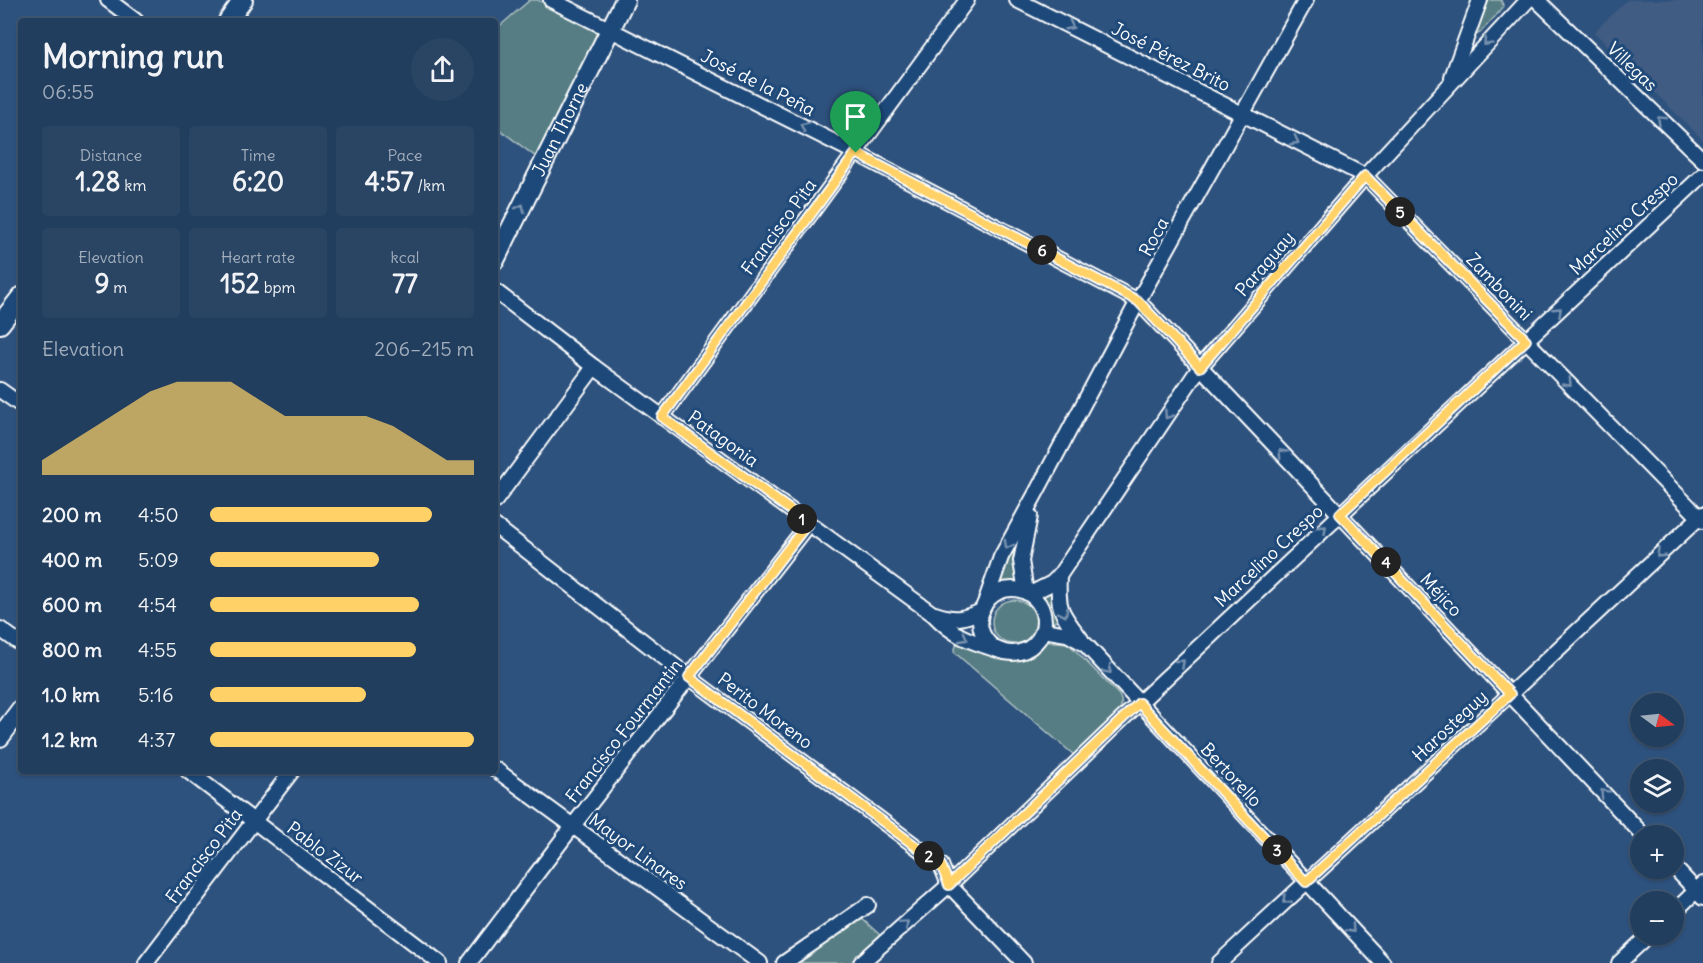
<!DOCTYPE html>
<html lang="en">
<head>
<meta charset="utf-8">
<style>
	body { margin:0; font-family:Delius,sans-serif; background:#2a4564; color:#f1f3f6; height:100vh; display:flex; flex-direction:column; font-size:22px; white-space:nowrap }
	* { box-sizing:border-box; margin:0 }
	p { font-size:20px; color:#a2aebc }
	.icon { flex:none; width:33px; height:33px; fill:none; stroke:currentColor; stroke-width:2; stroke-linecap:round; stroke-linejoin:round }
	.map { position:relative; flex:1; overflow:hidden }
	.details { position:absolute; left:18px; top:18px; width:480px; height:756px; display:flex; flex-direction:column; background:#223e5e; border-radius:6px; box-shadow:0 2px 4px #0004,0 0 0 2px #3f5773 }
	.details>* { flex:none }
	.needle { width:39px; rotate:105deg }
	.tools { position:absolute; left:1630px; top:693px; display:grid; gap:12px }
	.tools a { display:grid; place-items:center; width:54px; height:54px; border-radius:50%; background:#223e5e; box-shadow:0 2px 4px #0004,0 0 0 2px #3f5773; font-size:30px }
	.pin { position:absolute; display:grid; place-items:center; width:51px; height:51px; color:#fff; margin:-62px -26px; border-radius:50% 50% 50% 0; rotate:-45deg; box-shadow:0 0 6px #0007 }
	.pin .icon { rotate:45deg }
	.km { position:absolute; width:30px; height:30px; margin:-15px; border-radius:50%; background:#222; color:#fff; font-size:16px; line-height:30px; text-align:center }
	.round { display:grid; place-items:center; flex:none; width:63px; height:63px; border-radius:32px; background:#2a4564 }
	.head { display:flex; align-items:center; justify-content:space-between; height:102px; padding:0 24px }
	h1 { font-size:33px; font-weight:700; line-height:45px }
	.figures { display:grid; grid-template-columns:repeat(3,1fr); gap:9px; height:102px; padding:6px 24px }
	.figures div { display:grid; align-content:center; border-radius:6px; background:#2a4564; text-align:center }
	.figures b { font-size:26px; font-weight:700 }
	.figures small { font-size:16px; font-weight:400 }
	.figures p { font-size:16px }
	.chart { height:168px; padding:12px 24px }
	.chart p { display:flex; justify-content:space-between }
	.chart svg { width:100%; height:108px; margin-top:6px; fill:#ffd166; opacity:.7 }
	ul { padding:0 24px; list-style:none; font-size:20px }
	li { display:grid; grid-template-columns:96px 72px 1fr; align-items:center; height:45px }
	li i { height:15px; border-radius:8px; background:#ffd166 }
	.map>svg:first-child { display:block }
</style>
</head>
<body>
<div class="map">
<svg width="1703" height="963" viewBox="0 0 1703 963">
	<rect width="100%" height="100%" fill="#2e527e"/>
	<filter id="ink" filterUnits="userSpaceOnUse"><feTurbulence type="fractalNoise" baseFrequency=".0167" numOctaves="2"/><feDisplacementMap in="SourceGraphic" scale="12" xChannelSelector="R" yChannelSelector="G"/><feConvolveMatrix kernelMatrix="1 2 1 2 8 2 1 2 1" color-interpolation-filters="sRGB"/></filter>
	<g filter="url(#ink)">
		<path fill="#405c82" d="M1627,0H1703V140L1594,32Z"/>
		<g fill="#567d83" stroke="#aabec1" stroke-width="1.5">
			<path d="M530,0H538L592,27L597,32L599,37L540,160L495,126V30Z"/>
			<path d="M1489,0H1501L1503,5L1502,9L1480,33L1476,35L1475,32Z"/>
			<path d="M1021,530L1020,586L1004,585L991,593Z"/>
			<path d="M1054,586L1059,619L1048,625C1048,614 1046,604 1040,595Z"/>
			<circle cx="1014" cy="622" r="22"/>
			<path d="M1043,641L1068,643L1119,695C1123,702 1122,707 1118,714L1074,755L954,652L957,643C968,646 980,649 991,652C1013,658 1028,662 1043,641Z"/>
			<path d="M860,917L880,935L851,963H801L802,960Z"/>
		</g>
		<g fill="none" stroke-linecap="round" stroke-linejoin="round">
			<g stroke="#fff" stroke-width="18">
				<g id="street">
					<path d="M108,0L136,21"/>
					<path d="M551,0L856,153L1138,301L1644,836"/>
					<path d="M1017,0L1365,176L1703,521"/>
					<path d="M1537,0L1703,160"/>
					<path d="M1452,77L1480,0"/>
					<path d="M495,291L594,367L933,614C956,638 970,641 1001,651"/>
					<path d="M0,390L21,405"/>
					<path d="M662,417L967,0"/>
					<path d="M495,501L594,367"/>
					<path d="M495,526L689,677L941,865L949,885L1024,963"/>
					<path d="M1059,576C1057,610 1061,613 1081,639"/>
					<circle cx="1012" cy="621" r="32"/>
					<path d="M1026,592L1021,561L1030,516"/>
					<path d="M1030,594L1052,583L1059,576L1200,367L1365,176L1528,0"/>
					<path d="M984,606L1001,557L1036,493L1138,301L1306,0"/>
					<path d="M935,614C956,621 962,619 982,611"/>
					<path d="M0,629L21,644"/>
					<path d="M1043,630L1067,634L1085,644L1383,963"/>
					<path d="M495,769L760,963"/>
					<path d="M188,771L440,963"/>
					<path d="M1674,867L1703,898"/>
					<path d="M1674,912L1703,884"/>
					<path d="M146,963L292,771"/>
					<path d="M469,963L572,827L809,523"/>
					<path d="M784,963L868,905"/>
					<path d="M861,963L949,885L1139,703L1703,175"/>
					<path d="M1219,963L1510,694L1703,514"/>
					<path d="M1619,963L1650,934"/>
				</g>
			</g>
			<g stroke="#fff" stroke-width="22">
				<g id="secondary">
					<path d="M228,21L243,0"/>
					<path id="s1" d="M495,260L625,0"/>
					<path d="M0,324L21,297"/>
					<path d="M0,737L21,709"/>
				</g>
			</g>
			<use href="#street" stroke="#1f4a7a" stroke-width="14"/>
			<use href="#secondary" stroke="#1f4a7a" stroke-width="18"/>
		</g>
		<defs><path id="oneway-chevron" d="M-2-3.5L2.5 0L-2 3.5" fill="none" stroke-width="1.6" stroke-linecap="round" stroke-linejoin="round" transform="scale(1.5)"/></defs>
		<g stroke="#7992af">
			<use href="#oneway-chevron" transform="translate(1070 26) rotate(27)"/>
			<use href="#oneway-chevron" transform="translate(1487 42) rotate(133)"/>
			<use href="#oneway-chevron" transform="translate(1661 120) rotate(-136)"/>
			<use href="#oneway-chevron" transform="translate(804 126) rotate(-153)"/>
			<use href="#oneway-chevron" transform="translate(1295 141) rotate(27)"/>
			<use href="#oneway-chevron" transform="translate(521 208) rotate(-63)"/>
			<use href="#oneway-chevron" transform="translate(1558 311) rotate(-43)"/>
			<use href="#oneway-chevron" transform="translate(1568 383) rotate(46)"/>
			<use href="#oneway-chevron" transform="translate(1168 415) rotate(124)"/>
			<use href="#oneway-chevron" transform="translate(1282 453) rotate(-133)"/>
			<use href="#oneway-chevron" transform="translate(1323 529) rotate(-43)"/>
			<use href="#oneway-chevron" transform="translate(1008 545) rotate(119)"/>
			<use href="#oneway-chevron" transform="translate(1660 554) rotate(137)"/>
			<use href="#oneway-chevron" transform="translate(1064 613) rotate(64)"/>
			<use href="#oneway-chevron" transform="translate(964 638) rotate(28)"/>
			<use href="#oneway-chevron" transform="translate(1181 663) rotate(-43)"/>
			<use href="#oneway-chevron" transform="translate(1108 670) rotate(48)"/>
			<use href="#oneway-chevron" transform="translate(1604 793) rotate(-133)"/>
			<use href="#oneway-chevron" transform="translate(1286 900) rotate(137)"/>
			<use href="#oneway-chevron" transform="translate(905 924) rotate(-41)"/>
			<use href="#oneway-chevron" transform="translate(1351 929) rotate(47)"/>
		</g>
	</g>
	<g fill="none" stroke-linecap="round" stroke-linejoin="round" filter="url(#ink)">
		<g stroke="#fff" stroke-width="12">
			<path id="route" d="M856,153L1138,301L1200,367L1365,176L1526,340L1340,514L1510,694L1306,882L1139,703L949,885L941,865L689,677L808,523L662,417Z"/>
		</g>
		<use href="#route" stroke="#ffd166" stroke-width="8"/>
	</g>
	<g text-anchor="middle" stroke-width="6" stroke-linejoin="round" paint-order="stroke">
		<g font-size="18" fill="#fff" stroke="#1f4a7a">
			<text transform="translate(1171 57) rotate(27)" y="6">José Pérez Brito</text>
			<text transform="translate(1632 67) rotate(44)" y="6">Villegas</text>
			<text transform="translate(758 83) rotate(27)" y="6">José de la Peña</text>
			<text dy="6" stroke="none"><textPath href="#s1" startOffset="146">Juan Thorne</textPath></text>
			<text transform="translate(1624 224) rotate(-43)" y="6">Marcelino Crespo</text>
			<text transform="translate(779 227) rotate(-54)" y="6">Francisco Pita</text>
			<text transform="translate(1154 237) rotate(-61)" y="6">Roca</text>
			<text transform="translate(1265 264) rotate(-49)" y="6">Paraguay</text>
			<text transform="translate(1499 287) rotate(46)" y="6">Zambonini</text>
			<text transform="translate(723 439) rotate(36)" y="6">Patagonia</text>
			<text transform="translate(1269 556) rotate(-43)" y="6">Marcelino Crespo</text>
			<text transform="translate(1441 595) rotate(47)" y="6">Méjico</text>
			<text transform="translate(765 711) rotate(37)" y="6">Perito Moreno</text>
			<text transform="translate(1450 726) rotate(-43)" y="6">Harosteguy</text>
			<text transform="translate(624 731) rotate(-52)" y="6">Francisco Fourmantin</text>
			<text transform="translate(1231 775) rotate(47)" y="6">Bertorello</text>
			<text transform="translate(638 852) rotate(36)" y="6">Mayor Linares</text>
			<text transform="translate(325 853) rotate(37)" y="6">Pablo Zizur</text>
			<text transform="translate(204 856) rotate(-53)" y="6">Francisco Pita</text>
		</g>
	</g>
</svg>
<div class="tools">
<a><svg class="needle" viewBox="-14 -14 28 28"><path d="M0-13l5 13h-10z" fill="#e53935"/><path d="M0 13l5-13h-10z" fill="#a2aebc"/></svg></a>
<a><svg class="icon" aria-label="layers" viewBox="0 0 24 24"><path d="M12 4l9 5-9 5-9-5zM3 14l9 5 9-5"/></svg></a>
<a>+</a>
<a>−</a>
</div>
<div class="pin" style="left:856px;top:153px;background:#1e9e55"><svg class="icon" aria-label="arrive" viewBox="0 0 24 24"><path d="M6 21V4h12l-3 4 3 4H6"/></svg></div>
<b class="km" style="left:802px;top:519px">1</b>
<b class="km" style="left:929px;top:856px">2</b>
<b class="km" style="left:1277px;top:850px">3</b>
<b class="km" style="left:1386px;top:562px">4</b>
<b class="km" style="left:1400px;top:212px">5</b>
<b class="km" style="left:1042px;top:250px">6</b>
<section class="details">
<div class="head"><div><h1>Morning run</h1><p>06:55</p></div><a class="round"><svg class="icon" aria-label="share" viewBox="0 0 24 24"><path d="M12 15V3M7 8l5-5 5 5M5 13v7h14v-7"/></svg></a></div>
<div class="figures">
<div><p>Distance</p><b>1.28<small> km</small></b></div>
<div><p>Time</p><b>6:20</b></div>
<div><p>Pace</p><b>4:57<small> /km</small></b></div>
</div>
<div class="figures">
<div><p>Elevation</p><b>9<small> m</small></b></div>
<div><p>Heart rate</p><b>152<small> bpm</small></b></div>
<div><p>kcal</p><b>77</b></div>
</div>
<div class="chart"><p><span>Elevation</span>206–215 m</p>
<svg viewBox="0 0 160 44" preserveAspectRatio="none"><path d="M0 44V38L10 31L20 24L30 17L40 10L50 6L60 6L70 6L80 13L90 20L100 20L110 20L120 20L130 24L140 31L150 38L160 38V44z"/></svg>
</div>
<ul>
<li><b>200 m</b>4:50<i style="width:84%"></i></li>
<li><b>400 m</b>5:09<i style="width:64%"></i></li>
<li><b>600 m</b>4:54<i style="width:79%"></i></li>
<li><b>800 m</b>4:55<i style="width:78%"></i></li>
<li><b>1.0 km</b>5:16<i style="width:59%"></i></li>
<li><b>1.2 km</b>4:37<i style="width:100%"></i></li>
</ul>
</section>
</div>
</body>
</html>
